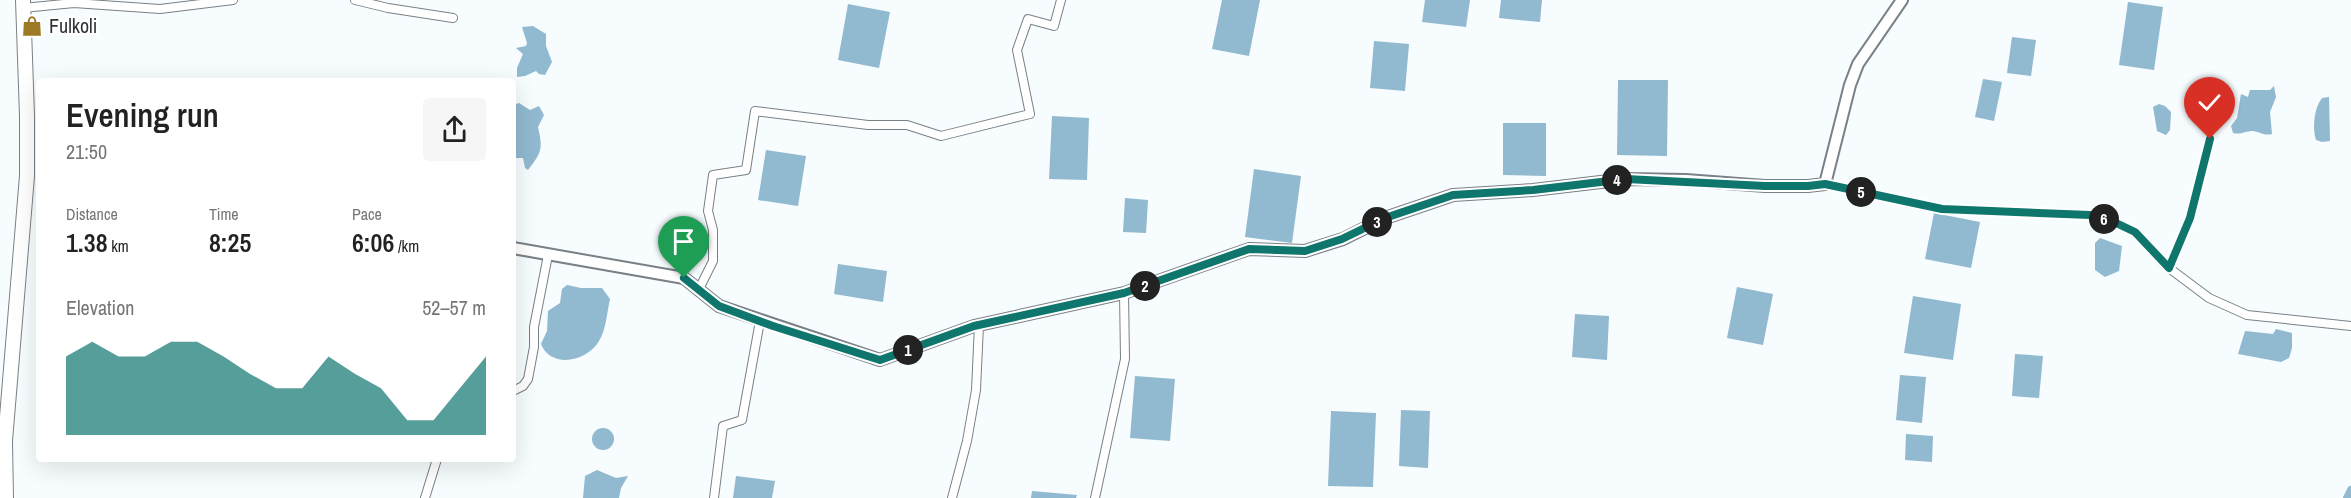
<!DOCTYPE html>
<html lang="en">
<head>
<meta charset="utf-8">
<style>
	body { margin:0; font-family:"Archivo Narrow",sans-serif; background:#f6f6f6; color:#222; height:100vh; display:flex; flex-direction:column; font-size:22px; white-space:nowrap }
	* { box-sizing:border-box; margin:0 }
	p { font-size:20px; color:#767676 }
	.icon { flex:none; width:33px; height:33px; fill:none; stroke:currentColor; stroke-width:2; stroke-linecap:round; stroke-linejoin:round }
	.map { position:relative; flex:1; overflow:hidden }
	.side { position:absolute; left:36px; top:78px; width:480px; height:384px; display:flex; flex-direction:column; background:#fff; border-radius:6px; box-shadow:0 6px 24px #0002 }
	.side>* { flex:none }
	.pin { position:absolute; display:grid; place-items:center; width:51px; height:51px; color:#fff; margin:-62px -26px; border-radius:50% 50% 50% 0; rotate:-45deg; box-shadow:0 0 6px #0007 }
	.pin .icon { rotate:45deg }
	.km { position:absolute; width:30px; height:30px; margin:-15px; border-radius:50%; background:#222; color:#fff; font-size:16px; line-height:30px; text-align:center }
	.round { display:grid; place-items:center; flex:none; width:63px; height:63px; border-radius:6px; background:#f6f6f6 }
	.overview { display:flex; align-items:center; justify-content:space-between; height:102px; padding:0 30px }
	h1 { font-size:33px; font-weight:600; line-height:45px }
	.stats { display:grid; grid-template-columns:repeat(3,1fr); gap:9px; height:102px; padding:6px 30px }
	.stats div { display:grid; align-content:center }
	.stats b { font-size:26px; font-weight:600 }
	.stats small { font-size:16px; font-weight:400 }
	.stats p { font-size:16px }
	.chart { height:168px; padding:12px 30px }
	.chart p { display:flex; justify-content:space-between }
	.chart svg { width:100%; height:108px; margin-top:6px; fill:#0f766e; opacity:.7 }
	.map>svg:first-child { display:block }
</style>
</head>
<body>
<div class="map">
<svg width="2351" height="498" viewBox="0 0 2351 498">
	<rect width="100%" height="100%" fill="#f7fcfe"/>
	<g fill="#91b9cf">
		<path d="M1222,0H1260L1249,56L1212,49Z"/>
		<path d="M1425,0H1470L1466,27L1422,22Z"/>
		<path d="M1501,0H1542L1540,22L1499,18Z"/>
		<path d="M2128,2L2163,7L2154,70L2119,65Z"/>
		<path d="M848,4L890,12L879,68L838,60Z"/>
		<path d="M533,26L546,34V46L552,62L545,75L539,74L536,71L525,76L517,77V68L523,54L516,48L526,46L527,43L522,27Z"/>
		<path d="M2012,37L2036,40L2031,76L2007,73Z"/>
		<path d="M1374,41L1409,44L1405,91L1370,88Z"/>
		<path d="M1983,79L2002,82L1994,121L1975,117Z"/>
		<path d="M1618,80H1668L1667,156L1617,155Z"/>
		<path d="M2274,86L2276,97L2270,112L2272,134C2263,136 2261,132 2253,131C2245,131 2241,135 2233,133L2231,126L2237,118L2241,94L2248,97L2250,90H2270Z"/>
		<path d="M2329,97L2330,141L2322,142L2316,140C2312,128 2314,108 2322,98Z"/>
		<path d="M519,103L530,110L539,106L544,115L538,127C543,149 542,152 528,170L525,168L523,158H513L516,131L513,124L516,120L513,117V105Z"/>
		<path d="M2159,104L2165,106L2171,112L2170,130L2166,135L2157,131L2153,107Z"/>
		<path d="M1052,116L1089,118L1087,180L1049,179Z"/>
		<path d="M1503,123H1546V176L1503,175Z"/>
		<path d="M766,150L806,156L798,206L758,200Z"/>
		<path d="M1254,169L1301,176L1292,243L1245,237Z"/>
		<path d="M1125,198L1148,200L1146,233L1123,232Z"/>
		<path d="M1934,213L1980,222L1971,268L1925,259Z"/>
		<path d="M2100,238L2122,246L2119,271L2105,277L2095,270V243Z"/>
		<path d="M838,264L887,271L883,302L834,294Z"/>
		<path d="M567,285L581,288H602L610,299C607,312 606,330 599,341C587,362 551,369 541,344L547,331L548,311L560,303L562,289Z"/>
		<path d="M1737,287L1773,294L1763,345L1727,338Z"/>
		<path d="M1913,296L1961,304L1953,360L1904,353Z"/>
		<path d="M1575,314L1609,316L1607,360L1572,357Z"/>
		<path d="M2276,329L2292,333V348L2289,358L2281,362L2238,354L2245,331L2273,334Z"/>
		<path d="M2015,354L2043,356L2039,398L2012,396Z"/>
		<path d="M1900,375L1926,377L1922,423L1896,420Z"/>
		<path d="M1135,376L1175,379L1170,441L1130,438Z"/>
		<path d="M1401,410L1430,411L1428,468L1399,466Z"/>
		<path d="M1331,411L1376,413L1373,487L1328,486Z"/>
		<circle cx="603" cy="439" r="11"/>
		<path d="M1906,434L1933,436L1932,462L1905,460Z"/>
		<path d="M597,470L616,478L628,476L621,488L619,498H583L585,476Z"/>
		<path d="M736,476L775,481L772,498H733Z"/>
		<path d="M1032,491L1077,495L1076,498H1031Z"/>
	</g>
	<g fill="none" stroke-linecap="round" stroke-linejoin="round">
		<path stroke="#91b9cf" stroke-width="8" d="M2347,498L2351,490"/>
		<g stroke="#788187" stroke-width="10">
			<g id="street">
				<path d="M355,0L388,8L453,18"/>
				<path d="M23,8L74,3L160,9L233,0"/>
				<path d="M1825,184L1942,209L2090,215L2114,222L2135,232L2165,265L2209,298L2247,315L2351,326"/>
				<path d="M2169,268L2190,218L2210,139"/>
				<path d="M699,289L713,261V230L708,211L713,175L746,170L755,111L868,125H907L941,136L1030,114L1017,50L1028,19L1054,26L1061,0"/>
				<path d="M513,391L523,386L528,379L534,347V327L548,255"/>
				<path d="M425,498L437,459"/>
				<path d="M714,498L723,426L742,420L760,321"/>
				<path d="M952,498L967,441L976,390L979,325"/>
				<path d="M1095,498L1125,359L1124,293"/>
			</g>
		</g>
		<g stroke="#788187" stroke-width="14">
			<path id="secondary" d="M513,248L684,278L719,306L880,360L974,326L1124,293L1249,249L1305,251L1343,239L1385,218L1453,195L1533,190L1626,179L1686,180L1765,186H1808L1825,184L1850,85L1858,64L1902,0"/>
		</g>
		<g stroke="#788187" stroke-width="16">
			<path id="highway" d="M6,498L5,441L27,176V116L23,0"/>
		</g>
		<use href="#street" stroke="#fff" stroke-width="8"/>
		<use href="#secondary" stroke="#fff" stroke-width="10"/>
		<use href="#highway" stroke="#fff" stroke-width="14"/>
	</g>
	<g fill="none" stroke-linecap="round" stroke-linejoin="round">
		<g stroke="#fff" stroke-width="12">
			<path id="route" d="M684,278L719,306L773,326L880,360L974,326L1124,293L1249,249L1305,251L1342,239L1385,218L1453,195L1533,190L1626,179L1765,186H1808L1825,184L1942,209L2090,215L2114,222L2135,232L2169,268L2190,218L2210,139"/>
		</g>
		<use href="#route" stroke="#0f766e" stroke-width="8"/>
	</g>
	<defs>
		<g id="shop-bare" transform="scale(1.62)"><path d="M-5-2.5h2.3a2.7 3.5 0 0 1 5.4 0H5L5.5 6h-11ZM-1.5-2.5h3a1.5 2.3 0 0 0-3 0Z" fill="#9c7a25" stroke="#fff" stroke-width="2.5" paint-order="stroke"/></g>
	</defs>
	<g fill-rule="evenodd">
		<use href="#shop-bare" x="32" y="26"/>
	</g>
	<g text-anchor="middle" stroke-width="5" stroke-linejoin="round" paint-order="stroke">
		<g font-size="20" fill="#2f3336" stroke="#fff" text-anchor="start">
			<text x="49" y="33">Fulkoli</text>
		</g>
	</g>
</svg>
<div class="pin" style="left:684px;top:278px;background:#1e9e55"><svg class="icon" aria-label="arrive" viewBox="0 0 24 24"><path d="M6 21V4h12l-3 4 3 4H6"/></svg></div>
<div class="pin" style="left:2210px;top:139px;background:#d93025"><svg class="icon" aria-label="check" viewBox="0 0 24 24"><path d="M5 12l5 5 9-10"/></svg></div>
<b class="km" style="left:908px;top:350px">1</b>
<b class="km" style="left:1145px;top:286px">2</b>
<b class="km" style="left:1377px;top:222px">3</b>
<b class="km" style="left:1617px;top:180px">4</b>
<b class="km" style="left:1861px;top:192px">5</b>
<b class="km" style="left:2104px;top:219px">6</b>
<section class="side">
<div class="overview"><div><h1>Evening run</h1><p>21:50</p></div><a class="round"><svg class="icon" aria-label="share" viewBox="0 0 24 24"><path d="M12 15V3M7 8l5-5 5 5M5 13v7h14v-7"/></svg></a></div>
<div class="stats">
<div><p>Distance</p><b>1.38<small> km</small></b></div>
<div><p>Time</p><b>8:25</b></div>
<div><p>Pace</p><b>6:06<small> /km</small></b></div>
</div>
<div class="chart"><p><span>Elevation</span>52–57 m</p>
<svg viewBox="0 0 160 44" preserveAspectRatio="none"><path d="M0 44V12L10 6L20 12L30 12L40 6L50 6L60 12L70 19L80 25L90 25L100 12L110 19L120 25L130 38L140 38L150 25L160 12V44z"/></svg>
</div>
</section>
</div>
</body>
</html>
